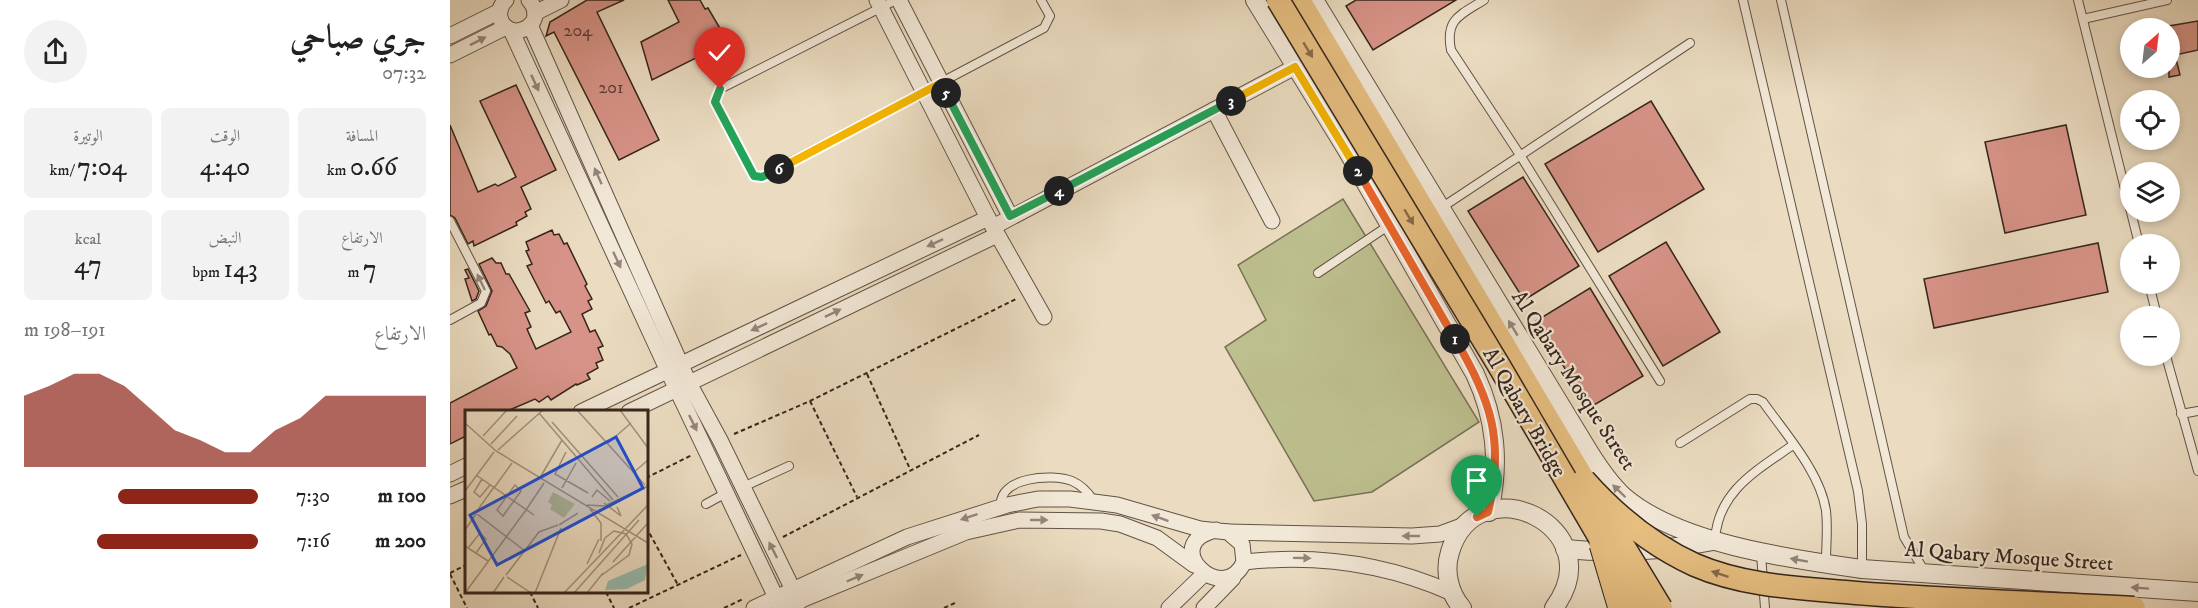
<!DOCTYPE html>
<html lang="ar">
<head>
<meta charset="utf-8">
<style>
	body { margin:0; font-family:"IM FELL DW Pica",Amiri,serif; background:#f2f2f2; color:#222; direction:rtl; height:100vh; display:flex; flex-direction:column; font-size:22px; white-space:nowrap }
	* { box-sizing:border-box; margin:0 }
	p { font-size:20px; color:#767676 }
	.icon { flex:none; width:33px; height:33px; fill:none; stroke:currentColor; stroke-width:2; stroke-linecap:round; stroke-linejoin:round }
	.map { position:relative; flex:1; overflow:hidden; direction:ltr }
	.side { display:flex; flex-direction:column; background:#fff; width:450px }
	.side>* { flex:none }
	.needle { width:39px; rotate:28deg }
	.fabs { position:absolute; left:1670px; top:18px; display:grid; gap:12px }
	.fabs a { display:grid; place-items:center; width:60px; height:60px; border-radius:50%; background:#fff; box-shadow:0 3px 9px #0003; font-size:30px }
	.pin { position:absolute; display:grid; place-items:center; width:51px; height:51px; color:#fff; margin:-62px -26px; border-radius:50% 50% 50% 0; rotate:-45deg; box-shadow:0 0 6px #0007 }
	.pin .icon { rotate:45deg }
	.km { position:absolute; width:30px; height:30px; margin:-15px; border-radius:50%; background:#222; color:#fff; font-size:16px; line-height:30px; text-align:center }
	.round { display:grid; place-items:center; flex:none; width:63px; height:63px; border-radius:32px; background:#f2f2f2 }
	.headline { display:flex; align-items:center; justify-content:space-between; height:102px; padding:0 24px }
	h1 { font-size:33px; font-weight:600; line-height:45px }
	.metrics { display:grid; grid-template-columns:repeat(3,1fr); gap:9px; height:102px; padding:6px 24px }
	.metrics div { display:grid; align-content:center; border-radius:9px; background:#f2f2f2; text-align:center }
	.metrics b { font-size:26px; font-weight:600 }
	.metrics small { font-size:16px; font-weight:400 }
	.metrics p { font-size:16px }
	.chart { height:168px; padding:12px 24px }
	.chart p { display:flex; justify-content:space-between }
	.chart svg { width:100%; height:108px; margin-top:6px; fill:#8f2418; opacity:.7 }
	ul { padding:0 24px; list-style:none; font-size:20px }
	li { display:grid; grid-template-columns:96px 72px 1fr; align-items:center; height:45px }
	li i { height:15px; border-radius:8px; background:#8f2418 }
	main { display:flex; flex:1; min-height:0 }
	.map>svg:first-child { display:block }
</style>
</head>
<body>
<main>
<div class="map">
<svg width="1748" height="608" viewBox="0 0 1748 608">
	<rect width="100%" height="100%" fill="#ebdcc1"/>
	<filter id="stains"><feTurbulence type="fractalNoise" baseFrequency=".00333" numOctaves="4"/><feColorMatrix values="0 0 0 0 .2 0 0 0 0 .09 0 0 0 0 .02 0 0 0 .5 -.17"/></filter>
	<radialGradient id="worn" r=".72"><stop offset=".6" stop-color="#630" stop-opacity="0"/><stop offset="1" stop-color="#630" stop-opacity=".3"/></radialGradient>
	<path fill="#bdbf8f" stroke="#797256" stroke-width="1.5" d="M893,199L1029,422L922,492L864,501L775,347L816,320L788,265Z"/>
	<g fill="#d79387" stroke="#35251c" stroke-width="1.5">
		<path d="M137,0H174L147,12L209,140L169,160L104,32L96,36L100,22Z"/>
		<path d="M218,0H250L255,9L258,8L278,42L202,80L191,42L229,22Z"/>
		<path d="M906,0H1006L923,50L896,6Z"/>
		<path d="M1748,21V50L1725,55L1730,75L1719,77V26Z"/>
		<path d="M66,85L106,170L71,187L81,209L75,212L77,216L66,222L67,225L24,246L23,241L18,244L5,218L0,215V125L28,192L45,184L48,186L66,177L30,101Z"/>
		<path d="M1201,101L1254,189L1148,252L1095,164Z"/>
		<path d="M1616,125L1636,215L1555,233L1535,142Z"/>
		<path d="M1073,177L1129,266L1074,300L1018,211Z"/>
		<path d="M102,230L104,235L109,234L114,244L117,243L137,284L135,286L142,299L138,301L142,309L132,314L140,332L145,330L153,346L148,348L153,360L146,363L148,368L137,374L140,379L127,385L126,384L101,400L98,396L89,402L85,399L57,411H16V436L0,444V403L67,368L60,354L52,347L47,346L41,334L39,335L28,311L36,306L42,291L29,264L42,258L46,263H51L56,274H59L80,311L75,313L81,327L77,329L86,349L121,332L110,311L106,313L99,301L96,303L77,266L82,264L76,251L79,250L76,242Z"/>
		<path d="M1216,242L1270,332L1213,366L1159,276Z"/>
		<path d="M1648,243L1658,292L1484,328L1474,279Z"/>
		<path d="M18,269L29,291L26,299L22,301L15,279L19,278L15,270Z"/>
		<path d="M1140,288L1193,376L1139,408L1086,321Z"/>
	</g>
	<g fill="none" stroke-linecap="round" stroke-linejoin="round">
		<g stroke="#625345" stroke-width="10">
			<g id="service">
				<path d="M446,0L270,89L265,102L304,176L312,177L594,28L600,16L591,0"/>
				<path d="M1034,0C1010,15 995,19 1001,50L1070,155L1210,381"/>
				<path d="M1293,0L1408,491L1412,524V567"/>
				<path d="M1331,0L1454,537L1475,572"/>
				<path d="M1628,0L1680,209"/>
				<path d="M1633,19L1717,0"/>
				<path d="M991,208L1240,43"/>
				<path d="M1681,212L1689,244"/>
				<path d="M0,221L36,291L31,303L0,320"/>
				<path d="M868,273L938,226"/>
				<path d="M1699,284L1707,316"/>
				<path d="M1716,356L1748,471"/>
				<path d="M1731,414L1748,411"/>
				<path d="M1230,443L1300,399H1307L1313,402C1334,432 1371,473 1376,511C1378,528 1376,545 1376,562"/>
				<path d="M293,487L339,466"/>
				<path d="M256,504L276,493"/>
				<path d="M551,507C547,477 603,473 622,481C631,485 638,492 643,500"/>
				<path d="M1265,540C1268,491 1306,471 1343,445"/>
				<path d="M1311,554L1315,608"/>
			</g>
		</g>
		<g stroke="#625345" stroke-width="17">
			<g id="minor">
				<path d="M56,0C51,5 48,10 50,17C56,45 101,26 79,0"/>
				<path d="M427,0L538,218L594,317"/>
				<path d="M449,0L560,216"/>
				<path d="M85,13L111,0"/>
				<path d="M80,25L239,383L270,440L349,602"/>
				<path d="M61,30L218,371L331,608"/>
				<path d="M0,36L50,11"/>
				<path d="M0,55L56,27"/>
				<path d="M764,110L822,221"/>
				<path d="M543,227L845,67"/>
				<path d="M131,412L538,218"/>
				<path d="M179,412L547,235"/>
				<path d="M0,474L16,466"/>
				<path d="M0,496L16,489"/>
				<path d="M778,532L962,536L990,534L1017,524"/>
				<path d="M794,562C867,554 935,563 1002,593"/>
				<path d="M339,605L516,532L569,520L651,521L670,524L707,538L744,565"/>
				<path d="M304,608L457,537L557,505L588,499H620L667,505L750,529L778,532L792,544L794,562C773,608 707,544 766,530"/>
				<path d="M719,608L752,576"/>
				<path d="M754,608L783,578"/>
			</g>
		</g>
		<g stroke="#625345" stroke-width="20">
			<g id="tertiary">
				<path d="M805,0L897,150L1025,374C1046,419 1050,463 1039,512"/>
				<path d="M864,0L1139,452C1149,468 1159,483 1173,496C1228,544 1341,559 1412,569L1748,592"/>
				<path d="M1115,549C1165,554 1213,551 1263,541"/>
				<path d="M1012,608C999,593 994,571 1000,552C1027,462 1164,527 1104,608"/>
			</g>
		</g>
		<g stroke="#35251c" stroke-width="25">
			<path id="primary" d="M849,0L1134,480"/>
		</g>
		<g stroke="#35251c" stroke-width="2" stroke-dasharray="4.5 3" stroke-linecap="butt">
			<path d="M417,374L460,469"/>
			<path d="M360,401L407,497"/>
			<path d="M284,434L360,401L568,298"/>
			<path d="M196,478L242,455"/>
			<path d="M196,527L228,585"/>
			<path d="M333,537L529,435"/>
			<path d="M0,573L16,565"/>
			<path d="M0,574L17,608"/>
			<path d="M80,592L88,608"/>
			<path d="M156,592L164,608"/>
			<path d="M179,608L291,555"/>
			<path d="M274,608L293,599"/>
			<path d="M494,608L507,602"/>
		</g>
		<use href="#service" stroke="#f2e8d7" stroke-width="8"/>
		<use href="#minor" stroke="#f2e8d7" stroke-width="15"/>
		<use href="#tertiary" stroke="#f2e8d7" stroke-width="18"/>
		<use href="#primary" stroke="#e6be80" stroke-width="22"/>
		<g stroke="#35251c" stroke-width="25" stroke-linecap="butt">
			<g id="primary-bridge">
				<path d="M828,0L1048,364L1191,608"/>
				<path d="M1134,480C1166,516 1201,545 1245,565C1296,587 1352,588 1406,593C1498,600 1591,603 1684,608"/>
				<path d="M1151,509L1211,608"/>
			</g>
		</g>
		<g stroke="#35251c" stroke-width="29" stroke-linecap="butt">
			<path id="motorway-bridge" d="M1153,544L1172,608"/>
		</g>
		<use href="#primary-bridge" stroke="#e6be80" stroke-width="22"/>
		<use href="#motorway-bridge" stroke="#e6be80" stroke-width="27"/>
	</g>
	<defs><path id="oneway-solid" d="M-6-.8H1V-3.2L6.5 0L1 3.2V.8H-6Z" transform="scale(1.5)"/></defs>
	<g fill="#94867a">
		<use href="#oneway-solid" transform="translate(28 41) rotate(-27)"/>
		<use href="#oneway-solid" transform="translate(85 83) rotate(65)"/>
		<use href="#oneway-solid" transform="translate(148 176) rotate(-114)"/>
		<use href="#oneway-solid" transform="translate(485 243) rotate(155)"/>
		<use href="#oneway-solid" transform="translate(167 260) rotate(65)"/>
		<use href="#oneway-solid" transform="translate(31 282) rotate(-116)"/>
		<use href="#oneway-solid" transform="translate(383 313) rotate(-26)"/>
		<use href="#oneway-solid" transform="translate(309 327) rotate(155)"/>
		<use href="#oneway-solid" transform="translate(1063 328) rotate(-121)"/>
		<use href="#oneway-solid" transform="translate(243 423) rotate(64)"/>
		<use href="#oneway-solid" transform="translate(1169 491) rotate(-136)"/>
		<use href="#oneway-solid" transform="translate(519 517) rotate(162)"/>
		<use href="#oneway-solid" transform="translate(710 518) rotate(-160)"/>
		<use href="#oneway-solid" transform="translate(589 520)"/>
		<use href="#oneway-solid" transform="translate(961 536) rotate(180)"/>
		<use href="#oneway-solid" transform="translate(323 550) rotate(-117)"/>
		<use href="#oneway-solid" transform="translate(852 558) rotate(1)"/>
		<use href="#oneway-solid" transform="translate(1349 560) rotate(-170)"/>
		<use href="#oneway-solid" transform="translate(405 578) rotate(-23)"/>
		<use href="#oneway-solid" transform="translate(1690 588) rotate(-176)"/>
	</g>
	<g fill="#856a49">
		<use href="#oneway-solid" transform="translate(858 50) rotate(59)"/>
		<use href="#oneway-solid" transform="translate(959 217) rotate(59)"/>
		<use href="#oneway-solid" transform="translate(1270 574) rotate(-162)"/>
	</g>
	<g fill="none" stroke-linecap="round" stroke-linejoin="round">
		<g stroke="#fff" stroke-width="12">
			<path id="split-1" d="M1005,339C1041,399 1055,442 1038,512L1027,517"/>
		</g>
		<g stroke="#fff" stroke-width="12">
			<path id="split-2" d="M908,171L1005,339"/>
		</g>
		<g stroke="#fff" stroke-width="12">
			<path id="split-3" d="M781,101L845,67L908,171"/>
		</g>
		<g stroke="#fff" stroke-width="12">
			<path id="split-4" d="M609,191L781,101"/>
		</g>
		<g stroke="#fff" stroke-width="12">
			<path id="split-5" d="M496,93L560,216L609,191"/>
		</g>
		<g stroke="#fff" stroke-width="12">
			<path id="split-6" d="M329,169L491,83L496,93"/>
		</g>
		<g stroke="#fff" stroke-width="12">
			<path id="split-7" d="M270,89L265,102L304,176L312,177L329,169"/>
		</g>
		<use href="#split-1" stroke="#f0652b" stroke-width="8"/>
		<use href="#split-2" stroke="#f0652b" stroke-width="8"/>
		<use href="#split-3" stroke="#f5b400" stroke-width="8"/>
		<use href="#split-4" stroke="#22a559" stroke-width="8"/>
		<use href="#split-5" stroke="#22a559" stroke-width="8"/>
		<use href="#split-6" stroke="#f5b400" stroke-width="8"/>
		<use href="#split-7" stroke="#22a559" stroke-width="8"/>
	</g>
	<g text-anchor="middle" stroke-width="4.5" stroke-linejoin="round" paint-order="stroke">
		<g font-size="18" fill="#5e4037">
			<text x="128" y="36">204</text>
			<text x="161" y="93">201</text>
		</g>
		<g font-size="21" fill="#35251c" stroke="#f2e8d7">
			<text transform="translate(1124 380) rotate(57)" y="7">Al Qabary Mosque Street</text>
			<text transform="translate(1075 412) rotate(60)" y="7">Al Qabary Bridge</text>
			<text transform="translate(1559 556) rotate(4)" y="7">Al Qabary Mosque Street</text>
		</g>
	</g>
	<g transform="translate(15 410)">
		<rect width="183" height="183" fill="#ebdcc1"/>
		<path d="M88,82L110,94L99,108L85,99L87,95L83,92Z" fill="#bdbf8f"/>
		<path d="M183,154L180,170L162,179L140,180L143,171Z" fill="#98bcb0"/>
		<path fill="none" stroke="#a2937f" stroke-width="1.5" d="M112,0L180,75M155,0L183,38M74,3L148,90M87,12L153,87M0,13L31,41L183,133M18,26L42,0M26,34L52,6M142,34L166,13M33,40L78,0M101,42L90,64L123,83M168,63L183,50M11,65L69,105M76,66L97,30M17,69L9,82L15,87L25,75M50,75L56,81L38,106L32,100ZM29,78L47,53M97,78L111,53M0,81L29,42M127,87L132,80L145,91M139,93L156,106L152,97M122,95L139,96L183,76M125,99L136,113V131M61,100L79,73M12,101L29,77M12,104L60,141M94,115L113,103M0,120L11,104M0,136L23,151M3,138L15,123L21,129L11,143M134,143L140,128L149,121L161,124L167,134L164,145L137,165M148,152L182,114M122,154L134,129M41,165L74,122L93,115M42,167L66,183M0,183L61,100M28,183L39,167M70,183L96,118M99,183L183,95M109,183L174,110M122,183L138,163"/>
		<path fill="#1d4ed8" fill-opacity="0.15" stroke="#1d4ed8" stroke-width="3" d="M151,27L178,78L32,155L5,105Z"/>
		<rect width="183" height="183" fill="none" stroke="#35251c" stroke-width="3"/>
	</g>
	<rect width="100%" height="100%" filter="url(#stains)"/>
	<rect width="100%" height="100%" fill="url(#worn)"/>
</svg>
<div class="fabs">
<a><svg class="needle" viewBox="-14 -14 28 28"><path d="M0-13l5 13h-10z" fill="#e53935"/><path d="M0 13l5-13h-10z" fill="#767676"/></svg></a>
<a><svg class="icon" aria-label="locate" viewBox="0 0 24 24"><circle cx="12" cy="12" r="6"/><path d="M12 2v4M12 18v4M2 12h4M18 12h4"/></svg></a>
<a><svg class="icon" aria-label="layers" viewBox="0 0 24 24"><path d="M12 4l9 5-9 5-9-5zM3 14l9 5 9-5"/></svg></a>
<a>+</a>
<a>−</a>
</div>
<div class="pin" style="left:1027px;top:517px;background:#1e9e55"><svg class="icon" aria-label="arrive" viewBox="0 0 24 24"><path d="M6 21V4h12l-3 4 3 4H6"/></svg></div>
<div class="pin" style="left:270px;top:89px;background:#d93025"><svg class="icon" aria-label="check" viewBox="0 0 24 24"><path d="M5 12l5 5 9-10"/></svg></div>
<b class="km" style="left:1005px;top:339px">1</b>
<b class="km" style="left:908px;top:171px">2</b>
<b class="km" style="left:781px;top:101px">3</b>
<b class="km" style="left:609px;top:191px">4</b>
<b class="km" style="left:496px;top:93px">5</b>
<b class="km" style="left:329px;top:169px">6</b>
</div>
<section class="side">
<div class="headline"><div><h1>جري صباحي</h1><p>07:32</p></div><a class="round"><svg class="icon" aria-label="share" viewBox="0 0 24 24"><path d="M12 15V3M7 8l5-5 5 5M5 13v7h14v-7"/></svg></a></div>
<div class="metrics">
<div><p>المسافة</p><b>0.66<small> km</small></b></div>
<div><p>الوقت</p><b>4:40</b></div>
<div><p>الوتيرة</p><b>7:04<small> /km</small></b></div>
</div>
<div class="metrics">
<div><p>الارتفاع</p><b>7<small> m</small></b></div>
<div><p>النبض</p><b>143<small> bpm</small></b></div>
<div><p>kcal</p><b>47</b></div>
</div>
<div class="chart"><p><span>الارتفاع</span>191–198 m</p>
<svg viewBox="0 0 160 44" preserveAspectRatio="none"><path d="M0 44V15L10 11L20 6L30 6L40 11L50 20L60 29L70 33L80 38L90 38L100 29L110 24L120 15L130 15L140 15L150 15L160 15V44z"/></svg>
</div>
<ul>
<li><b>100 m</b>7:30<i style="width:60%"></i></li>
<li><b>200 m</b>7:16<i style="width:69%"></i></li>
</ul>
</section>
</main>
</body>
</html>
